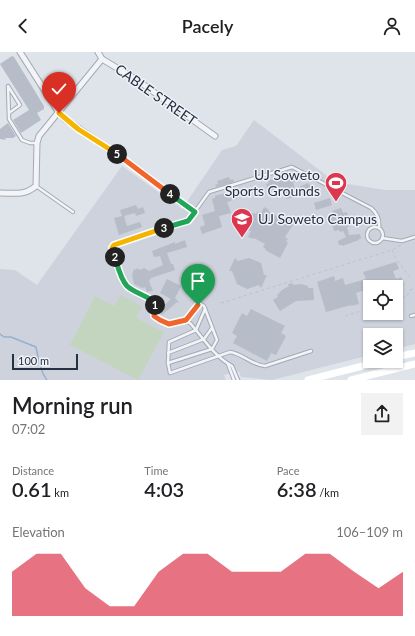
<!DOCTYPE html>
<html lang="en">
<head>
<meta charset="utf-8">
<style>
	body { margin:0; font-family:Lato,sans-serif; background:#f2f2f2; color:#202124; height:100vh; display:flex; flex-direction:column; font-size:15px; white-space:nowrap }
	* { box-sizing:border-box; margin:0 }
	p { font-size:13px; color:#757577 }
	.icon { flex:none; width:22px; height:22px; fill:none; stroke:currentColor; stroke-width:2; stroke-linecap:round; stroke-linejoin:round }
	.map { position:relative; height:328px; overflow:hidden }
	.side { display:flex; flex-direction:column; background:#fff; flex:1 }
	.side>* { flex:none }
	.controls { position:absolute; left:363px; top:228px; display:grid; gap:8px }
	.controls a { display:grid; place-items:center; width:40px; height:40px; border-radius:0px; background:#fff; box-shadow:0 1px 3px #0004; font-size:20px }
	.scale { position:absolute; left:12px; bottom:10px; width:66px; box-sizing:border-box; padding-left:4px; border:2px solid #263043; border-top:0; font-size:11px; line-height:14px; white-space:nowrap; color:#263043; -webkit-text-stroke:3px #eff2f7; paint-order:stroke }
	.pin { position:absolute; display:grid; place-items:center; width:34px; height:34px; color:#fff; margin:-41px -17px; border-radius:50% 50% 50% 0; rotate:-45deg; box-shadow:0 0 4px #0007 }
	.pin .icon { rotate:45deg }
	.km { position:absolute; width:20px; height:20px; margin:-10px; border-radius:50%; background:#222; color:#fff; font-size:11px; line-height:20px; text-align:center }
	.round { display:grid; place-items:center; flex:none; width:42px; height:42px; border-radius:0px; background:#f2f2f2 }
	.overview { display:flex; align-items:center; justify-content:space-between; height:68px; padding:0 12px }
	h1 { font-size:22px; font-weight:600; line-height:30px }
	.metrics { display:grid; grid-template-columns:repeat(3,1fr); gap:6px; height:68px; padding:4px 12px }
	.metrics div { display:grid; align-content:center }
	.metrics b { font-size:20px; font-weight:600 }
	.metrics small { font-size:11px; font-weight:400 }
	.metrics p { font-size:11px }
	.chart { height:112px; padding:8px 12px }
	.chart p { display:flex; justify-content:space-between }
	.chart svg { width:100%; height:72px; margin-top:4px; fill:#dc374e; opacity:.7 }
	header { display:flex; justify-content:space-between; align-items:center; height:52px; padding:0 12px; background:#fff; font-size:18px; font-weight:600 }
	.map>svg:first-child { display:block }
</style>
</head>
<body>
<header><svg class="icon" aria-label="back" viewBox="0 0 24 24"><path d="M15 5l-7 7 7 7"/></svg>Pacely<svg class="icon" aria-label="person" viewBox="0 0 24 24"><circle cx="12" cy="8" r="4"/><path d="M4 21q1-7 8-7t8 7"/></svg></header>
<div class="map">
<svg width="415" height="328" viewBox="0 0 415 328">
	<rect width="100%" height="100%" fill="#dfe3ea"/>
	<path fill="#cdd2dc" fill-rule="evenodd" d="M254,68L335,130L385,138H415V292L396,297V283H370V303L272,328L241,325L239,319L224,323L226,328H0V217L15,218L37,233L122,114L182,157L222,98L236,94ZM370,235H396V261H370Z"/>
	<path fill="#c4d5bf" d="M121,243L142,254L136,266L164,280L138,328L70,293L95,244L114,254Z"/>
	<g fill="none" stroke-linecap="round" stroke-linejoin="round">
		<path stroke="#96b0ce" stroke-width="1.5" d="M0,282L4,285H11L36,295C38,305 40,320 47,328"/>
	</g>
	<g fill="#b6bcc8">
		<path d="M12,4L14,5L44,54V57L37,61L41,68L21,81L13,68L29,58L0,12Z"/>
		<path d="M8,71L16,84L13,86H5L6,88L0,87V77Z"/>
		<path d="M295,123L297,129L293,130L295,137L308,131L309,133L312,132L314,138L311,139L312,141L305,143L286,147L282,135L272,139L271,137L268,138L266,132L269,131L268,129L275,127L276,129Z"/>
		<path d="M229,125L230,128L233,127L234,130L216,135L215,133L218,132L217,129Z"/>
		<path d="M235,140L237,147L227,150L231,161L219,164L222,175L202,182L200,175L205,173L202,163L215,159L212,147L215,146V144L226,141V143Z"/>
		<path d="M330,146L332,153L316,158L314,151Z"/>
		<path d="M136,153L138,157L143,155L145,161L136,164L135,161L124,164L127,174L140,170L142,175L119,183L114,166L122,164L120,158Z"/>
		<path d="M264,155L269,158L268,159L287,170L289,168L294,171L285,185L288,187L286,189L288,191L280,206L265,198L266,197L263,195L265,192L254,186V187L248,185L251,179L248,178L250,174L247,173L246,168L249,162L254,161L256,162L258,159L261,161Z"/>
		<path d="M341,156L343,161L347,160L351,174L347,175L349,183L360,182L361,186L359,187V188L342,194V193H339L338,189L346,185L343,179L340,180L339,178L334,179L330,165L334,164L332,159Z"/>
		<path d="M185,188L187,195L167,201L171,212H173L175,218L151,226L149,229L153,239L147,240L145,235L142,236L134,232L132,223L134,217L136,218L137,216L140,218L144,216L149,219L163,213L160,204L154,205L152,199L175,190V192Z"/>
		<path d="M235,206L238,209L249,206L261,211L264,223H267L261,236L259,233L247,237L237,232L232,219H229Z"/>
		<path d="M396,210L399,217L393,219L396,227V226L397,227L401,225L404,233L400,235L401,238L396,240V235H370V236L356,241L359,252L351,254V253L326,260L317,230L334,224L335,229L343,226L345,233L366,227L363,220Z"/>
		<path d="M167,227L181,234L175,246L180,251L177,250L162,263L158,259L171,247L160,241Z"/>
		<path d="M293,231V233L301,232L308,234V236H313L314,248L296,249L280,259L273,248L278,245L277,243L282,238L289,234L288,232Z"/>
		<path d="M251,257L285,274L281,281L286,284L276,303L271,301L267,309L233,291L237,284L232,281L242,261L247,264Z"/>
	</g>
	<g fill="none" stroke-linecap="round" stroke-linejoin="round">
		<g stroke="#a4aab5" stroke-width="4.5">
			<g id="service">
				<path d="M9,61L20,53L8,34L9,67L22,88L30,91H36"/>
				<path d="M36,134L73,160"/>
				<path d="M182,151L195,160"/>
				<circle cx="375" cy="183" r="8"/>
				<path d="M382,186L402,189L415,185"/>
				<path d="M205,257L196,278L169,290L168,311L170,321L230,300C243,302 252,313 265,314L311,299"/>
				<path d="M411,264L415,263"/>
				<path d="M186,268L191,272C203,286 215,305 232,314L238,328"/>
				<path d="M168,301L204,287L212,276"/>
				<path d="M168,311L212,297L217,288L204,254L201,252L196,254L186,268L169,272L160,268L154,262L155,251L131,237L124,230L112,198L114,193L188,169L209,140L292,115L371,156C377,161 380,168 379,176"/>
				<path d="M228,312L234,328"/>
			</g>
		</g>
		<g stroke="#a4aab5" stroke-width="7">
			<g id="minor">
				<path d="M20,0L59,61L65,67L139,118L181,151"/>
				<path d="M98,0L102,7L137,28L215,84"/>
				<path d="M0,141C15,141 24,144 36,134L37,91L39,84L102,7"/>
			</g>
		</g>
		<g stroke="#bdc1c9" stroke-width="1" stroke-dasharray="3 3" stroke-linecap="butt">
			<path d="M392,198L396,207L409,224"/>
			<path d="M396,247L407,244L410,238L415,236"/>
			<path d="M221,251L392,198L401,193"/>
			<path d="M368,257L370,264"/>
			<path d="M345,264L370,256"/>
		</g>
		<use href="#service" stroke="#f2f4f8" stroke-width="2.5"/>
		<use href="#minor" stroke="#f2f4f8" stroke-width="5"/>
		<g stroke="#fff" stroke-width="7">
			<path d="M396,305L415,301"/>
			<path d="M308,328L382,309"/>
			<path d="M351,328L415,312"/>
		</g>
	</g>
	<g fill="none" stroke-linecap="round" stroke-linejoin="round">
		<g stroke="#fff" stroke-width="8">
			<path id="split-1" d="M155,253L154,261V264L160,268L169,272L186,268L198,253"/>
		</g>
		<g stroke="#fff" stroke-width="8">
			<path id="split-2" d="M115,205C118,215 120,226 127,234C135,242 150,243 155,253"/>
		</g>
		<g stroke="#fff" stroke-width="8">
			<path id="split-3" d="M115,205L112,196L114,193L164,176"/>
		</g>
		<g stroke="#fff" stroke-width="8">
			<path id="split-4" d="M164,176L188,169L195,160L170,142"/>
		</g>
		<g stroke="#fff" stroke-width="8">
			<path id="split-5" d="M117,102L170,142"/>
		</g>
		<g stroke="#fff" stroke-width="8">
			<path id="split-6" d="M59,61L78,77L117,102"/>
		</g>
		<use href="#split-1" stroke="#f0652b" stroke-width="5"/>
		<use href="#split-2" stroke="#22a559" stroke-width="5"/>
		<use href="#split-3" stroke="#f5b400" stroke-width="5"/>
		<use href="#split-4" stroke="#22a559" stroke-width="5"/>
		<use href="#split-5" stroke="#f0652b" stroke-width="5"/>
		<use href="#split-6" stroke="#f5b400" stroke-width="5"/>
	</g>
	<defs>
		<g id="stadium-pin" transform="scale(1.15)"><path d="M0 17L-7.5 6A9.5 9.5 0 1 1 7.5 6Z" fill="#dc374e" stroke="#eff2f7"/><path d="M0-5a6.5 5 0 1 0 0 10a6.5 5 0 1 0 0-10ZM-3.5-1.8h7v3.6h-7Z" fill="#fff"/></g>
		<g id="university-pin" transform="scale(1.15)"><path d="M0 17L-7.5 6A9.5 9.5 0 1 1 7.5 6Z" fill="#dc374e" stroke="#eff2f7"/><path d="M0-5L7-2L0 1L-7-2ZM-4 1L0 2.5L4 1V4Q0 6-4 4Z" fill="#fff"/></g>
	</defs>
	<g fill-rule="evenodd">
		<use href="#stadium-pin" x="336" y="131"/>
		<use href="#university-pin" x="242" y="167"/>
	</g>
	<g text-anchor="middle" stroke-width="3" stroke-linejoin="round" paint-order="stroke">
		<g font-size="14" fill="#263043" stroke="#eff2f7">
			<text transform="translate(156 43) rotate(35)" y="5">CABLE STREET</text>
		</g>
		<g font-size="14" fill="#263043" stroke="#eff2f7" text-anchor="end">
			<text x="320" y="128">UJ Soweto<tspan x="320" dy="16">Sports Grounds</tspan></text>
			<text x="258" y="172" text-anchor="start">UJ Soweto Campus</text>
		</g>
	</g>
</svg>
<div class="controls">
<a><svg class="icon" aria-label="locate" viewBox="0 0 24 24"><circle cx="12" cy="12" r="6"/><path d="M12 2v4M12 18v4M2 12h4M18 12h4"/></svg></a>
<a><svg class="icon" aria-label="layers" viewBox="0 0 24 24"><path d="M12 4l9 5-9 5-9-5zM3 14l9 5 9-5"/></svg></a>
</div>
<div class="scale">100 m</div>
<div class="pin" style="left:198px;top:253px;background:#1e9e55"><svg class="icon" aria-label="arrive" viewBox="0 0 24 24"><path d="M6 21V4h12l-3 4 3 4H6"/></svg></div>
<div class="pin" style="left:59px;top:61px;background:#d93025"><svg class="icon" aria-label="check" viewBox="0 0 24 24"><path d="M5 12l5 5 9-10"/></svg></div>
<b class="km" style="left:155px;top:253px">1</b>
<b class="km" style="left:115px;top:205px">2</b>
<b class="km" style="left:164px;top:176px">3</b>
<b class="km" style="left:170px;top:142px">4</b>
<b class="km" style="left:117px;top:102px">5</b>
</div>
<section class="side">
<div class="overview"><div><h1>Morning run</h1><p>07:02</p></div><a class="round"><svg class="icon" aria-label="share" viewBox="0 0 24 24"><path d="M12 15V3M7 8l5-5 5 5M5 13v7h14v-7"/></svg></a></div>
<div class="metrics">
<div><p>Distance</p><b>0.61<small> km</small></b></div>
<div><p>Time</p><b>4:03</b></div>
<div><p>Pace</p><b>6:38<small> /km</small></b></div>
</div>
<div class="chart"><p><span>Elevation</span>106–109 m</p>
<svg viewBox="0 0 160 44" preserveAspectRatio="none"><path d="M0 44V17L10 6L20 6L30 27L40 38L50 38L60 17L70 6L80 6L90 17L100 17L110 17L120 6L130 6L140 17L150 27L160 17V44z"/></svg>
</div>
</section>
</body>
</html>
